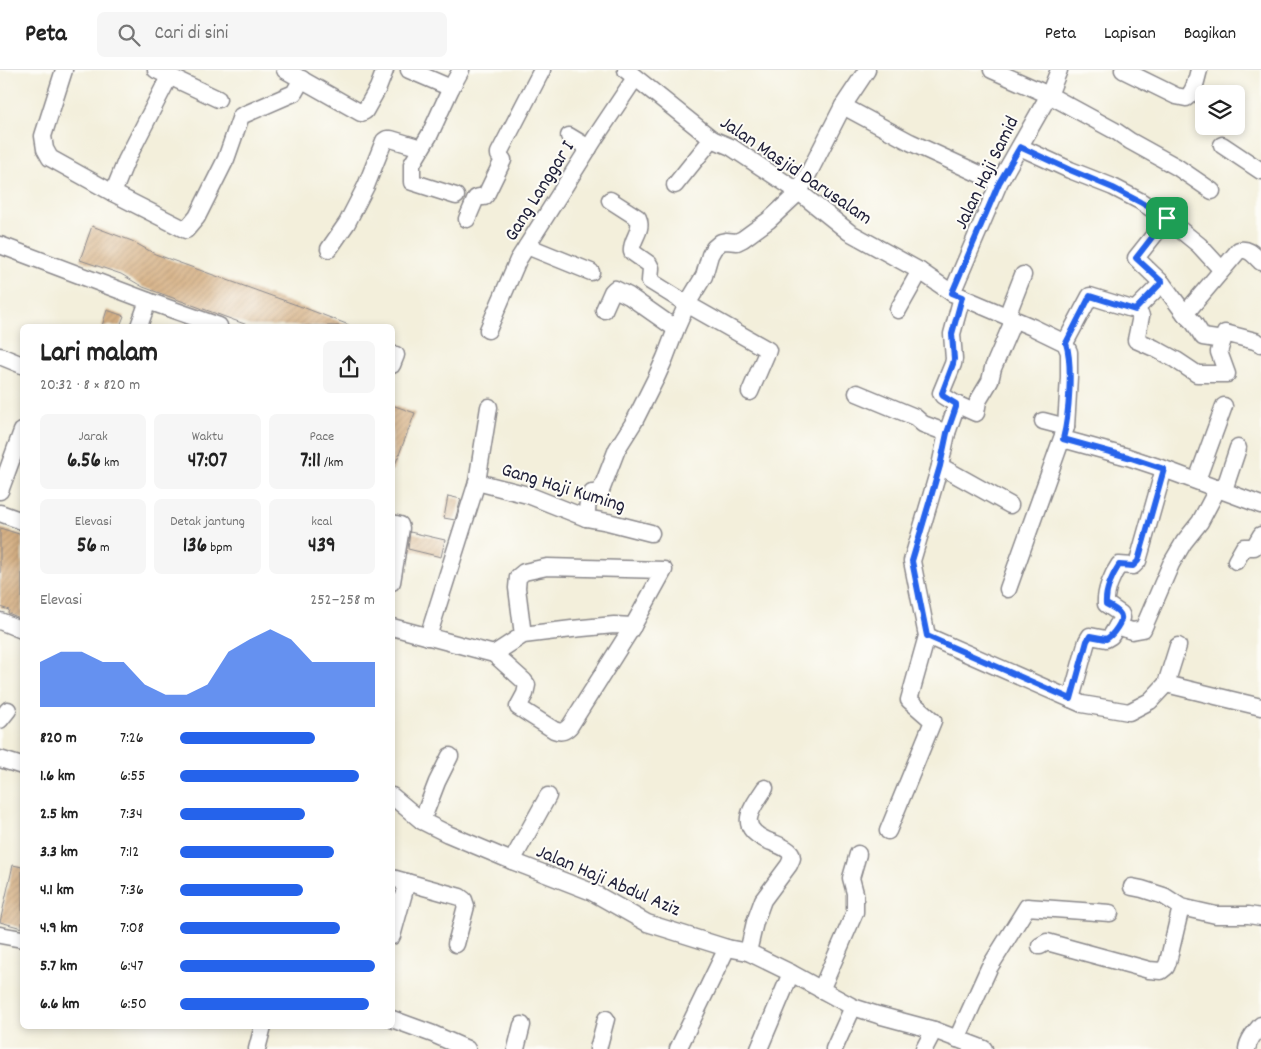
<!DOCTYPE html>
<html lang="id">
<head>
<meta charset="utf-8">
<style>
	body { margin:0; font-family:Dekko,sans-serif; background:#f6f6f6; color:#222; height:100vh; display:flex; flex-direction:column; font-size:19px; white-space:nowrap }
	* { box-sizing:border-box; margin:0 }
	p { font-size:16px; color:#767676 }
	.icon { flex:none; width:28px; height:28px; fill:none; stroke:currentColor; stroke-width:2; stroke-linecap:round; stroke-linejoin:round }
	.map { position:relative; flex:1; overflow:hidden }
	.details { position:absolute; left:20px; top:254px; width:375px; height:705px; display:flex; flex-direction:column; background:#fff; border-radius:8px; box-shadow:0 2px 8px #0003 }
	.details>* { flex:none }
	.tools { position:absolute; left:1195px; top:15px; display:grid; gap:10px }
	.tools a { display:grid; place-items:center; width:50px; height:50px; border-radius:8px; background:#fff; box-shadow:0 2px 8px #0003; font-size:25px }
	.pin { position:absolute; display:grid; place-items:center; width:42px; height:42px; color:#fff; margin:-21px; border-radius:10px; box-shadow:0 2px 8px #0006 }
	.round { display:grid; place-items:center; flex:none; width:52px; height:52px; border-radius:8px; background:#f6f6f6 }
	.headline { display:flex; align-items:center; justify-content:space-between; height:85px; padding:0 20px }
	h1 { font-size:28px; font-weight:700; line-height:38px }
	.stats { display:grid; grid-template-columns:repeat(3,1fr); gap:8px; height:85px; padding:5px 20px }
	.stats div { display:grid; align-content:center; border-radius:8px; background:#f6f6f6; text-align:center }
	.stats b { font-size:21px; font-weight:700 }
	.stats small { font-size:14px; font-weight:400 }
	.stats p { font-size:14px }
	.chart { height:140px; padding:10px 20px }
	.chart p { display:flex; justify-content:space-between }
	.chart svg { width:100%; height:90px; margin-top:5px; fill:#2563eb; opacity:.7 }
	ul { padding:0 20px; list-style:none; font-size:16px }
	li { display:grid; grid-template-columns:80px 60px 1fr; align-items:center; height:38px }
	li i { height:12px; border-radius:6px; background:#2563eb }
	header { display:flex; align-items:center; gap:30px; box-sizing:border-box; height:70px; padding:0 25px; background:#fff; border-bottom:1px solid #e0e0e0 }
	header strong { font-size:24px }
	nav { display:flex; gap:28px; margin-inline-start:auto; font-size:18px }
	.search { width:350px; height:45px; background:#f6f6f6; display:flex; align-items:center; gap:12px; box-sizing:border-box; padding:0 18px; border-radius:8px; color:#767676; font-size:19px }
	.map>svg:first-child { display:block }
</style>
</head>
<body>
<header>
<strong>Peta</strong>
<div class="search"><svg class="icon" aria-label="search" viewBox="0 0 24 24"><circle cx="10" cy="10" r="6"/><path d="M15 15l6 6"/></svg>Cari di sini</div>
<nav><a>Peta</a><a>Lapisan</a><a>Bagikan</a></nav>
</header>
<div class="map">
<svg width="1261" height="979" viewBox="0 0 1261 979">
	<defs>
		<pattern id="building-hatch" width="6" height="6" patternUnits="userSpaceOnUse" patternTransform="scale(1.25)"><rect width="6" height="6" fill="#d6b185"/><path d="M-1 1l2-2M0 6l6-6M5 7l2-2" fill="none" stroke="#b79874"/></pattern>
	</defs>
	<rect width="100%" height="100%" fill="#fdfcf7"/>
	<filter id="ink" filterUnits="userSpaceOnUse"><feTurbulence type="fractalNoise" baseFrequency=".02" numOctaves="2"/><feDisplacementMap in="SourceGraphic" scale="10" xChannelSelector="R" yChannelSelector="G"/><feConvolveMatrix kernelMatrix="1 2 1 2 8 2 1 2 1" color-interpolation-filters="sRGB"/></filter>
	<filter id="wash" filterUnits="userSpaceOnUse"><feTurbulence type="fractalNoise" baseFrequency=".0096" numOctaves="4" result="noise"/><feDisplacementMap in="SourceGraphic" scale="20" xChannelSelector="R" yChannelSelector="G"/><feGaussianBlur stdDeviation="1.12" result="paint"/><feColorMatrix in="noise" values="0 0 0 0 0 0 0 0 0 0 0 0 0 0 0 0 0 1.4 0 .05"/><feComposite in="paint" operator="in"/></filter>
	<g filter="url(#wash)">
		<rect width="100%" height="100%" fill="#f3efdb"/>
		<g id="blocks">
			<g fill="url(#building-hatch)">
				<path d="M92,156L132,171L155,184L305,238L349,255V256H250L143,217L121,204L80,190Z"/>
				<path d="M107,240L124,246L120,256H102Z"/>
				<path d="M392,335L415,343L393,400H392Z"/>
				<path d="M448,426L461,429L455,450L444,448Z"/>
				<path d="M0,458L22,465V549L8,543L9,540L0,537Z"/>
				<path d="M410,462L445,470L441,487L408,479Z"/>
				<path d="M13,795L22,797V858L0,852Z"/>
			</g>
		</g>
	</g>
	<g filter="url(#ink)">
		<use href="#blocks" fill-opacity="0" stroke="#8a888b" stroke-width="1"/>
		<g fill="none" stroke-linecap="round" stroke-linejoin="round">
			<g stroke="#8a888b" stroke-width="19">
				<g id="minor">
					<path d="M64,0L43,66L45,79L50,88L113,123L186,160L197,147L226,89L241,46L294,23L302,9"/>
					<path d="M156,0L218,29"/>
					<path d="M285,0L361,43L365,41L378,18L385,0"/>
					<path d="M409,0L451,18"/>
					<path d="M626,0L712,69L731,77L799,122L849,162L920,201L952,223L1032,257L1065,273L1069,282V307L1066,357L1008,519"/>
					<path d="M992,0L1049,25L1117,62L1130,71L1177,97L1212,121"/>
					<path d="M1123,0L1176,26L1186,28C1195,22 1196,10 1199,0"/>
					<path d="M843,36L910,72L999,113"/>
					<path d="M569,66L589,78"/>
					<path d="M1222,75L1261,101"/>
					<path d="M1020,77L1070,100L1113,117L1140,131L1167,149L1199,175L1222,200"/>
					<path d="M675,115L712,69"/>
					<path d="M113,123L126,91L169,7"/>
					<path d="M456,126L412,112V94L430,64L451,18L461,0"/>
					<path d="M610,130L638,148C644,160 630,170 632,182L649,194L651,198L650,211L687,234L768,280L750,322"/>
					<path d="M467,149L476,128L479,127H484L486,125L503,90L499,85V83L542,0"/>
					<path d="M0,175L148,231L219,256"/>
					<path d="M527,176L591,202"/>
					<path d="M329,179L347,153L366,116L384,71L387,69H391L421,78"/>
					<path d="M1162,213L1185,244L1239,180C1249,178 1254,185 1261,192"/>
					<path d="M952,223L999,113L1049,25L1059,0"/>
					<path d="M604,240L612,222L615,219L629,226L676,259"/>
					<path d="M898,240L920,201"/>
					<path d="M1135,240L1141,246L1136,270L1154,278L1176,290L1197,304H1227L1219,282L1225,263L1255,271L1261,274"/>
					<path d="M1185,244L1194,253L1203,267L1223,270"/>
					<path d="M1007,246L1023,205"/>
					<path d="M139,256L148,231"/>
					<path d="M488,260L518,190L597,65L635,8"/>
					<path d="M1065,273L1090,226L1135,240L1162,213L1136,188L1167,149"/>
					<path d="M0,286L22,295"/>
					<path d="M392,295L396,285"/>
					<path d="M857,323L915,347L923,354L947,363"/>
					<path d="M956,334L976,343L978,331L990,311L993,298L1014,249"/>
					<path d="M1043,351L1066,357"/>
					<path d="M1063,369L1128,387L1164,399L1261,435"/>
					<path d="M940,396L1010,435"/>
					<path d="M1197,410L1224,336"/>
					<path d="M477,412L528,425L586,448L608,452L651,463"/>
					<path d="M1224,420L1238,378"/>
					<path d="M0,421L22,361"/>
					<path d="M0,443L22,451"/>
					<path d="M586,448L588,432L592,423H600L617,379L634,352L656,308L665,288L676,259L687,234L704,206L710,185L714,178L721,172L726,171L737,172L743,169L769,150L799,122L843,36L867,0"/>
					<path d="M392,453L400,455L401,458L392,512"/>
					<path d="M1236,491L1244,477H1254L1261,465"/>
					<path d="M0,551L22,560"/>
					<path d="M1117,556L1122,548L1121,544L1106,534C1105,521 1112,505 1119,495L1133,496L1138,491L1164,399"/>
					<path d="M392,557L494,584L524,611L527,615L525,624L518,637L554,660C562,663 565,661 570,656L633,556L664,500L547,497L524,502L518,507L517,518L523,565"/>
					<path d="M927,566L1082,634L1129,642L1150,631L1166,614L1178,576"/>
					<path d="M428,567L477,412L489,337"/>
					<path d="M494,584L523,565L572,559L614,555L633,556"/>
					<path d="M1166,614L1261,637"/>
					<path d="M1071,629L1087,571L1090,566L1106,569L1111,566L1117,556L1132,561L1143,559L1171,494L1184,472L1200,452L1218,418"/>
					<path d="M0,650L8,640"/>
					<path d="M0,689L22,696"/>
					<path d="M392,726L422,751L448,764L512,791L592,822L647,853L727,878L748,882L791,903L853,937L878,945L934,960L984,979"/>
					<path d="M422,751L437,712L450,686"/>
					<path d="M888,761L933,651L909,630L927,566L912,491L940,396L947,363L956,337V334L943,326L941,323L953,294L954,289L952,264L962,227"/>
					<path d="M512,791L548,726"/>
					<path d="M392,808L460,827L464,830L466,836L456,874"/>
					<path d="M1132,817L1142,819L1164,826L1181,837L1216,845H1249L1261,847"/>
					<path d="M0,865L22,869"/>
					<path d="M392,866L407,812"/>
					<path d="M1040,876L1047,872L1149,900L1161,901L1166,897L1168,892L1181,837"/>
					<path d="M748,882L755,852L763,830L789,795L792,788L791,783C786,777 778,775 771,772C736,758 749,742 765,718"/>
					<path d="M821,920L855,842V823L851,808L858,784"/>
					<path d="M392,949L433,964L467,979"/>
					<path d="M957,969L989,898L1027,837L1110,843"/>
					<path d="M257,979L263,956"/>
					<path d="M516,979L522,955"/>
					<path d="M598,979L606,949"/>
					<path d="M678,979L727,878"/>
					<path d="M759,979L791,903"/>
					<path d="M834,979L853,937"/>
					<path d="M924,979L934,960"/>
					<path d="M1247,979C1248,970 1255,962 1261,955"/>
				</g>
			</g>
			<use href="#minor" stroke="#fff" stroke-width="16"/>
		</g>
	</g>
	<g fill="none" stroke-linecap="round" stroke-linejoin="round" filter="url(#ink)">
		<g stroke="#fff" stroke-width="10">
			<path id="route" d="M1020,77L1070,100L1113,118L1140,132L1167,148L1136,188L1162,212L1135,240L1090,226L1066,273C1073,295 1069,346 1063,369L1128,387L1164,399L1138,491L1133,496L1119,495C1112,506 1105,521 1106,534C1110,536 1118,540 1120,544C1125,550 1112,566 1106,569L1090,566L1087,571L1071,629L927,566L912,491L940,396L947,363L956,337V334L943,326L942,323L953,294L954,289L952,264L962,227L952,223L999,113Z"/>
		</g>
		<use href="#route" stroke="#2563eb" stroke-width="6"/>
	</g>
	<g text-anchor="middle" stroke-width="4" stroke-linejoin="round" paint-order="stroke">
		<g font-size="20" fill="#22223b" stroke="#fdfcf7">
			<text transform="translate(797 99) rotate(34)" y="7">Jalan Masjid Darusalam</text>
			<text transform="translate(985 102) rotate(-64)" y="7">Jalan Haji Samid</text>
			<text transform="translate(538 120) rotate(-58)" y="7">Gang Langgar I</text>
			<text transform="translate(564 416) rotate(17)" y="7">Gang Haji Kuming</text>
			<text transform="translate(609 809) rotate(23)" y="7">Jalan Haji Abdul Aziz</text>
		</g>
	</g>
</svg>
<div class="tools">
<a><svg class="icon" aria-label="layers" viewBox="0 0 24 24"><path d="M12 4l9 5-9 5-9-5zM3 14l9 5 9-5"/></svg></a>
</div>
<div class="pin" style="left:1167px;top:148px;background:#1e9e55"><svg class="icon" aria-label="arrive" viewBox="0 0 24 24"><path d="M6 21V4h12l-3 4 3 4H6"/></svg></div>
<section class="details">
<div class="headline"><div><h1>Lari malam</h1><p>20:32 · 8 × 820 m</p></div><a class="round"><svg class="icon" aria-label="share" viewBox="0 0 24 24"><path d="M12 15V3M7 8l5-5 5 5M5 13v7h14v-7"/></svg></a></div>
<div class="stats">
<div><p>Jarak</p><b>6.56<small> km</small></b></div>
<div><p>Waktu</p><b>47:07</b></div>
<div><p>Pace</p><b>7:11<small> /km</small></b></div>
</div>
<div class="stats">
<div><p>Elevasi</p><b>56<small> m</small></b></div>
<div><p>Detak jantung</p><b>136<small> bpm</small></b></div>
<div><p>kcal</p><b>439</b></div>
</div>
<div class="chart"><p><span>Elevasi</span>252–258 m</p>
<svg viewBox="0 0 160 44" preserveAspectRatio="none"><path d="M0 44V22L10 17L20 17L30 22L40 22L50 33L60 38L70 38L80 33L90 17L100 11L110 6L120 11L130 22L140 22L150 22L160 22V44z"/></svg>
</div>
<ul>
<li><b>820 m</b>7:26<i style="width:69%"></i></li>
<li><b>1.6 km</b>6:55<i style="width:92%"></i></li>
<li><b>2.5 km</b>7:34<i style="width:64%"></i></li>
<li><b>3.3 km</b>7:12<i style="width:79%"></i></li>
<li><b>4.1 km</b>7:36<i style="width:63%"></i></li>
<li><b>4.9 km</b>7:08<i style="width:82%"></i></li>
<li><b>5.7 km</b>6:47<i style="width:100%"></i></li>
<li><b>6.6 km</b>6:50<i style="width:97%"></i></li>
</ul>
</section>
</div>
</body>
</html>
